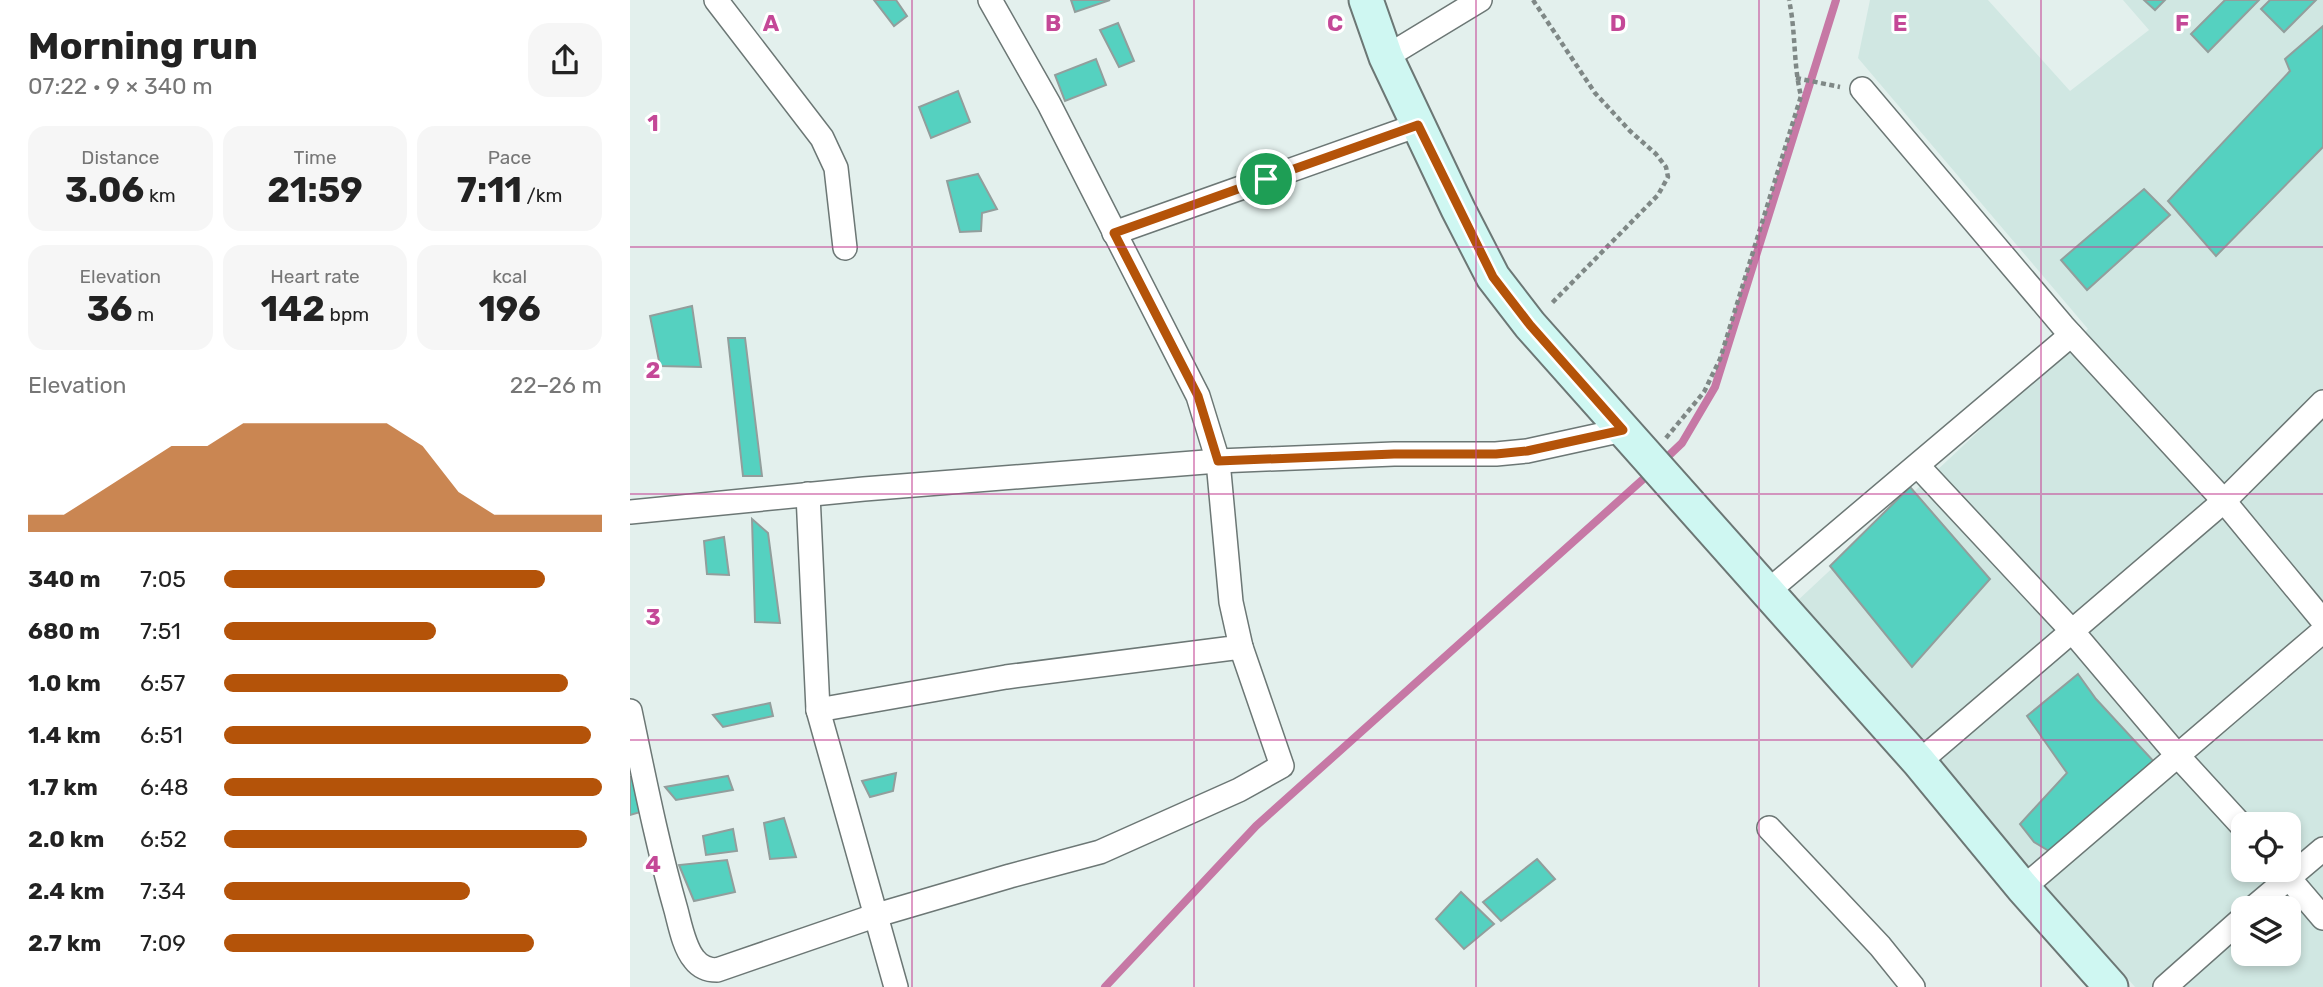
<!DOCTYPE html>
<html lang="en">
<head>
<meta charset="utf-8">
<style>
	body { margin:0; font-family:Rubik,sans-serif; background:#f6f6f6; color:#222; height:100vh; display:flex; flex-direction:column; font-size:26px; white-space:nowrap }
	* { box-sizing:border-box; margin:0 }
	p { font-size:23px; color:#767676 }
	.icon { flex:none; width:38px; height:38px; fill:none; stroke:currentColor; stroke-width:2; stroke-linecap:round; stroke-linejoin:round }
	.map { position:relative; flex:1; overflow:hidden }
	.details { display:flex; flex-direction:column; background:#fff; width:630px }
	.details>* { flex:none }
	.fabs { position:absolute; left:1601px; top:812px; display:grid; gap:14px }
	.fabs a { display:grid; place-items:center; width:70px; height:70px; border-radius:14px; background:#fff; box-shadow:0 4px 10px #0003; font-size:35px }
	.pin { position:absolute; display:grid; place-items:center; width:60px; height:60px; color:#fff; margin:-30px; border:4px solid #fff; border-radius:50%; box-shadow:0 2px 7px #0007 }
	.round { display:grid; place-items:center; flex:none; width:74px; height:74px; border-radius:21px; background:#f6f6f6 }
	.overview { display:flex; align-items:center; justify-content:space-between; height:119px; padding:0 28px }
	h1 { font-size:38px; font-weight:700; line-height:52px }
	.metrics { display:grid; grid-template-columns:repeat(3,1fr); gap:10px; height:119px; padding:7px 28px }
	.metrics div { display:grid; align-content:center; border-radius:18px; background:#f6f6f6; text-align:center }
	.metrics b { font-size:35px; font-weight:700 }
	.metrics small { font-size:19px; font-weight:400 }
	.metrics p { font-size:19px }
	.chart { height:196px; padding:14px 28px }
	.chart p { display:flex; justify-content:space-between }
	.chart svg { width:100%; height:126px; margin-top:7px; fill:#b45309; opacity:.7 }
	ul { padding:0 28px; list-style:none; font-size:23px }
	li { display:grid; grid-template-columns:112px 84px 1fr; align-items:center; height:52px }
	li i { height:18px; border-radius:9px; background:#b45309 }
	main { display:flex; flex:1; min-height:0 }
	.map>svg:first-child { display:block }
</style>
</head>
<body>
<main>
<section class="details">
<div class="overview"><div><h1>Morning run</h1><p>07:22 · 9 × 340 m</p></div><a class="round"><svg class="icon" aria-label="share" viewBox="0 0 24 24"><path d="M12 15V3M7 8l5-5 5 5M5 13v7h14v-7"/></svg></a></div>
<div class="metrics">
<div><p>Distance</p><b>3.06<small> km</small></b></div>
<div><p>Time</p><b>21:59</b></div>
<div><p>Pace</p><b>7:11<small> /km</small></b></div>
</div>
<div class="metrics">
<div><p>Elevation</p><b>36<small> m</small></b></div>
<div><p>Heart rate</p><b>142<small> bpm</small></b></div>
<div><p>kcal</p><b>196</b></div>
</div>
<div class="chart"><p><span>Elevation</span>22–26 m</p>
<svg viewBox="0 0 160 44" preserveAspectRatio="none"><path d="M0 44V38L10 38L20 30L30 22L40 14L50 14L60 6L70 6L80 6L90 6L100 6L110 14L120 30L130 38L140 38L150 38L160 38V44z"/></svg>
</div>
<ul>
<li><b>340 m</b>7:05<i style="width:85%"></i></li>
<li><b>680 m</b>7:51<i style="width:56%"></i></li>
<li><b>1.0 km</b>6:57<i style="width:91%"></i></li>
<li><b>1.4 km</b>6:51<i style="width:97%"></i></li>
<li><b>1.7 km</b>6:48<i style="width:100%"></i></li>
<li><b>2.0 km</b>6:52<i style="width:96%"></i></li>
<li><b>2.4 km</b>7:34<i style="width:65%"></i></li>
<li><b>2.7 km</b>7:09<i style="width:82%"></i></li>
</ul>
</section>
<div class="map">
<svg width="1693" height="987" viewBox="0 0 1693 987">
	<rect width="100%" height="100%" fill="#e3f0ed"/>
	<path fill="#d0e7e2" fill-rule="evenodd" d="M1240,0H1358L1440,91L1519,30L1493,0H1693V987H1505L1165,603L1458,329L1228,58ZM1614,824H1659V870H1614ZM1614,908H1659V954H1614Z"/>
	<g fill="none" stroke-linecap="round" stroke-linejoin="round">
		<g stroke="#c678a5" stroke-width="8">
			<path d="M1032,462L1052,443L1085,387L1206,0"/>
			<path d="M475,987L626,826L1020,473"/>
		</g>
	</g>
	<g fill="#55d1c0" stroke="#929e9c" stroke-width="2">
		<path d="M244,0H266L277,16L264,26Z"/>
		<path d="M441,0H480L445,12Z"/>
		<path d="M1514,0H1535L1525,10Z"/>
		<path d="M1595,0H1629L1578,52L1561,34Z"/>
		<path d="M1640,0H1686L1654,32L1631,9Z"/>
		<path d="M488,23L504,61L489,67L470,30Z"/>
		<path d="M1693,26V147L1586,256L1538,201L1660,71L1655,59Z"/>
		<path d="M466,59L476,85L435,101L425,75Z"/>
		<path d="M328,91L340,122L301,138L289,107Z"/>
		<path d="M348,174L367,209L352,213L351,231L330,232L317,181Z"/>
		<path d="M1514,189L1540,215L1457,290L1431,260Z"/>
		<path d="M62,306L71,367L30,366L20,316Z"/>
		<path d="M98,338H115L132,476H113Z"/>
		<path d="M1280,487L1360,579L1282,667L1200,566Z"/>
		<path d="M122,519L138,533L150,623L125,622Z"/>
		<path d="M94,537L99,575L77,574L74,541Z"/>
		<path d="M1448,674L1466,699L1527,765L1424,854L1404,842L1390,824L1437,773L1397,716Z"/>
		<path d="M140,703L143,716L93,727L83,715Z"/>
		<path d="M266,773L263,791L240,797L232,781Z"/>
		<path d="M98,776L103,790L46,800L35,787Z"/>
		<path d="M0,777H7L17,810L0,815Z"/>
		<path d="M154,818L166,857L140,859L134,823Z"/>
		<path d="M103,829L107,851L76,855L73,836Z"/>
		<path d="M907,859L925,879L871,921L853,902Z"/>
		<path d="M97,860L105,892L64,901L49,865Z"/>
		<path d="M831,892L864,924L834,949L806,919Z"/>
	</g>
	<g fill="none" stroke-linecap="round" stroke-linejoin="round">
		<g stroke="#6c7775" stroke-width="26">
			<g id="street">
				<path d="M86,0L192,138L206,168L215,248"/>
				<path d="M756,57L850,0"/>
				<path d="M1232,89L1433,326L1594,501L1693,621"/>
				<path d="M484,233L788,125"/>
				<path d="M1288,466L1442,631L1547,755L1614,828"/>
				<path d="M178,494L188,710L266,987"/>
				<path d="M0,512L234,489L588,461L764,454H866L897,451L993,430"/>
				<path d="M1137,592L1441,335"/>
				<path d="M188,710L376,677L611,647L601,602L588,461L568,396L419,104L360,0"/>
				<path d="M0,711C14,777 27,844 46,910C50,925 54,947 64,959C70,967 78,970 87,970L247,915L380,876L470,852L609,790L652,766L611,647"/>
				<path d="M1289,762L1594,501L1693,402"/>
				<path d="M1139,828L1250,946L1283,987"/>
				<path d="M1652,870L1693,918"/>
				<path d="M1393,888L1693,631"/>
				<path d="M1623,908L1693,849"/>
				<path d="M1535,987L1614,917"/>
			</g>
		</g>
		<g stroke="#6c7775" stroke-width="37">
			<path id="secondary" d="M736,0L756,57L828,209L863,277L900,325L1289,762L1393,888L1481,987"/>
		</g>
		<g stroke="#7f8886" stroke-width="4.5" stroke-dasharray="5 3.5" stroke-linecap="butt">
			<path d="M903,0L965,93L1000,131L1026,154L1036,167L1038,177L1028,195L921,304"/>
			<path d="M1166,78L1210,87"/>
			<path d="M1036,438L1074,392L1090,359L1171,96C1163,64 1166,32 1159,0"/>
		</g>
		<use href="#street" stroke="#fff" stroke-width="23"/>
		<use href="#secondary" stroke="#cff7f2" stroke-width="33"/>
	</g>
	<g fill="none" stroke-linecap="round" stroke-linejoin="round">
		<g stroke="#fff" stroke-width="14">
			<path id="route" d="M788,125L863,277L900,325L993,430L897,451L866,454H764L588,461L568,396L484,233Z"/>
		</g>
		<use href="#route" stroke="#b45309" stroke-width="9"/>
	</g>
	<path fill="none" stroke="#c44897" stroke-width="2" stroke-opacity="0.55" d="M282,0V987M564,0V987M846,0V987M1129,0V987M1411,0V987M0,247H1693M0,494H1693M0,740H1693"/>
	<g font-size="23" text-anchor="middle" font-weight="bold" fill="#c44897" stroke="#fff" stroke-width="6" stroke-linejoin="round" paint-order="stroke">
		<text x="141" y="31">A</text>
		<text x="423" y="31">B</text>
		<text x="705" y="31">C</text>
		<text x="988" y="31">D</text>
		<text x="1270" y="31">E</text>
		<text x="1552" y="31">F</text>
		<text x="23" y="131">1</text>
		<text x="23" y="378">2</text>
		<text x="23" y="625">3</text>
		<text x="23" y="872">4</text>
	</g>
</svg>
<div class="fabs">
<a><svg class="icon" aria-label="locate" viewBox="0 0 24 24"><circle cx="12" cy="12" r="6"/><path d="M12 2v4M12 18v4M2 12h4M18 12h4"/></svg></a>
<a><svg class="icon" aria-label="layers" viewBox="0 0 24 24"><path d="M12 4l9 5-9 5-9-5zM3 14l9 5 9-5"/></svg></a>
</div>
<div class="pin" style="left:636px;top:179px;background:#1e9e55"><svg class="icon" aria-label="arrive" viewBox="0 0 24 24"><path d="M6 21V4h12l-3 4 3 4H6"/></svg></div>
</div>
</main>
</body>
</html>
